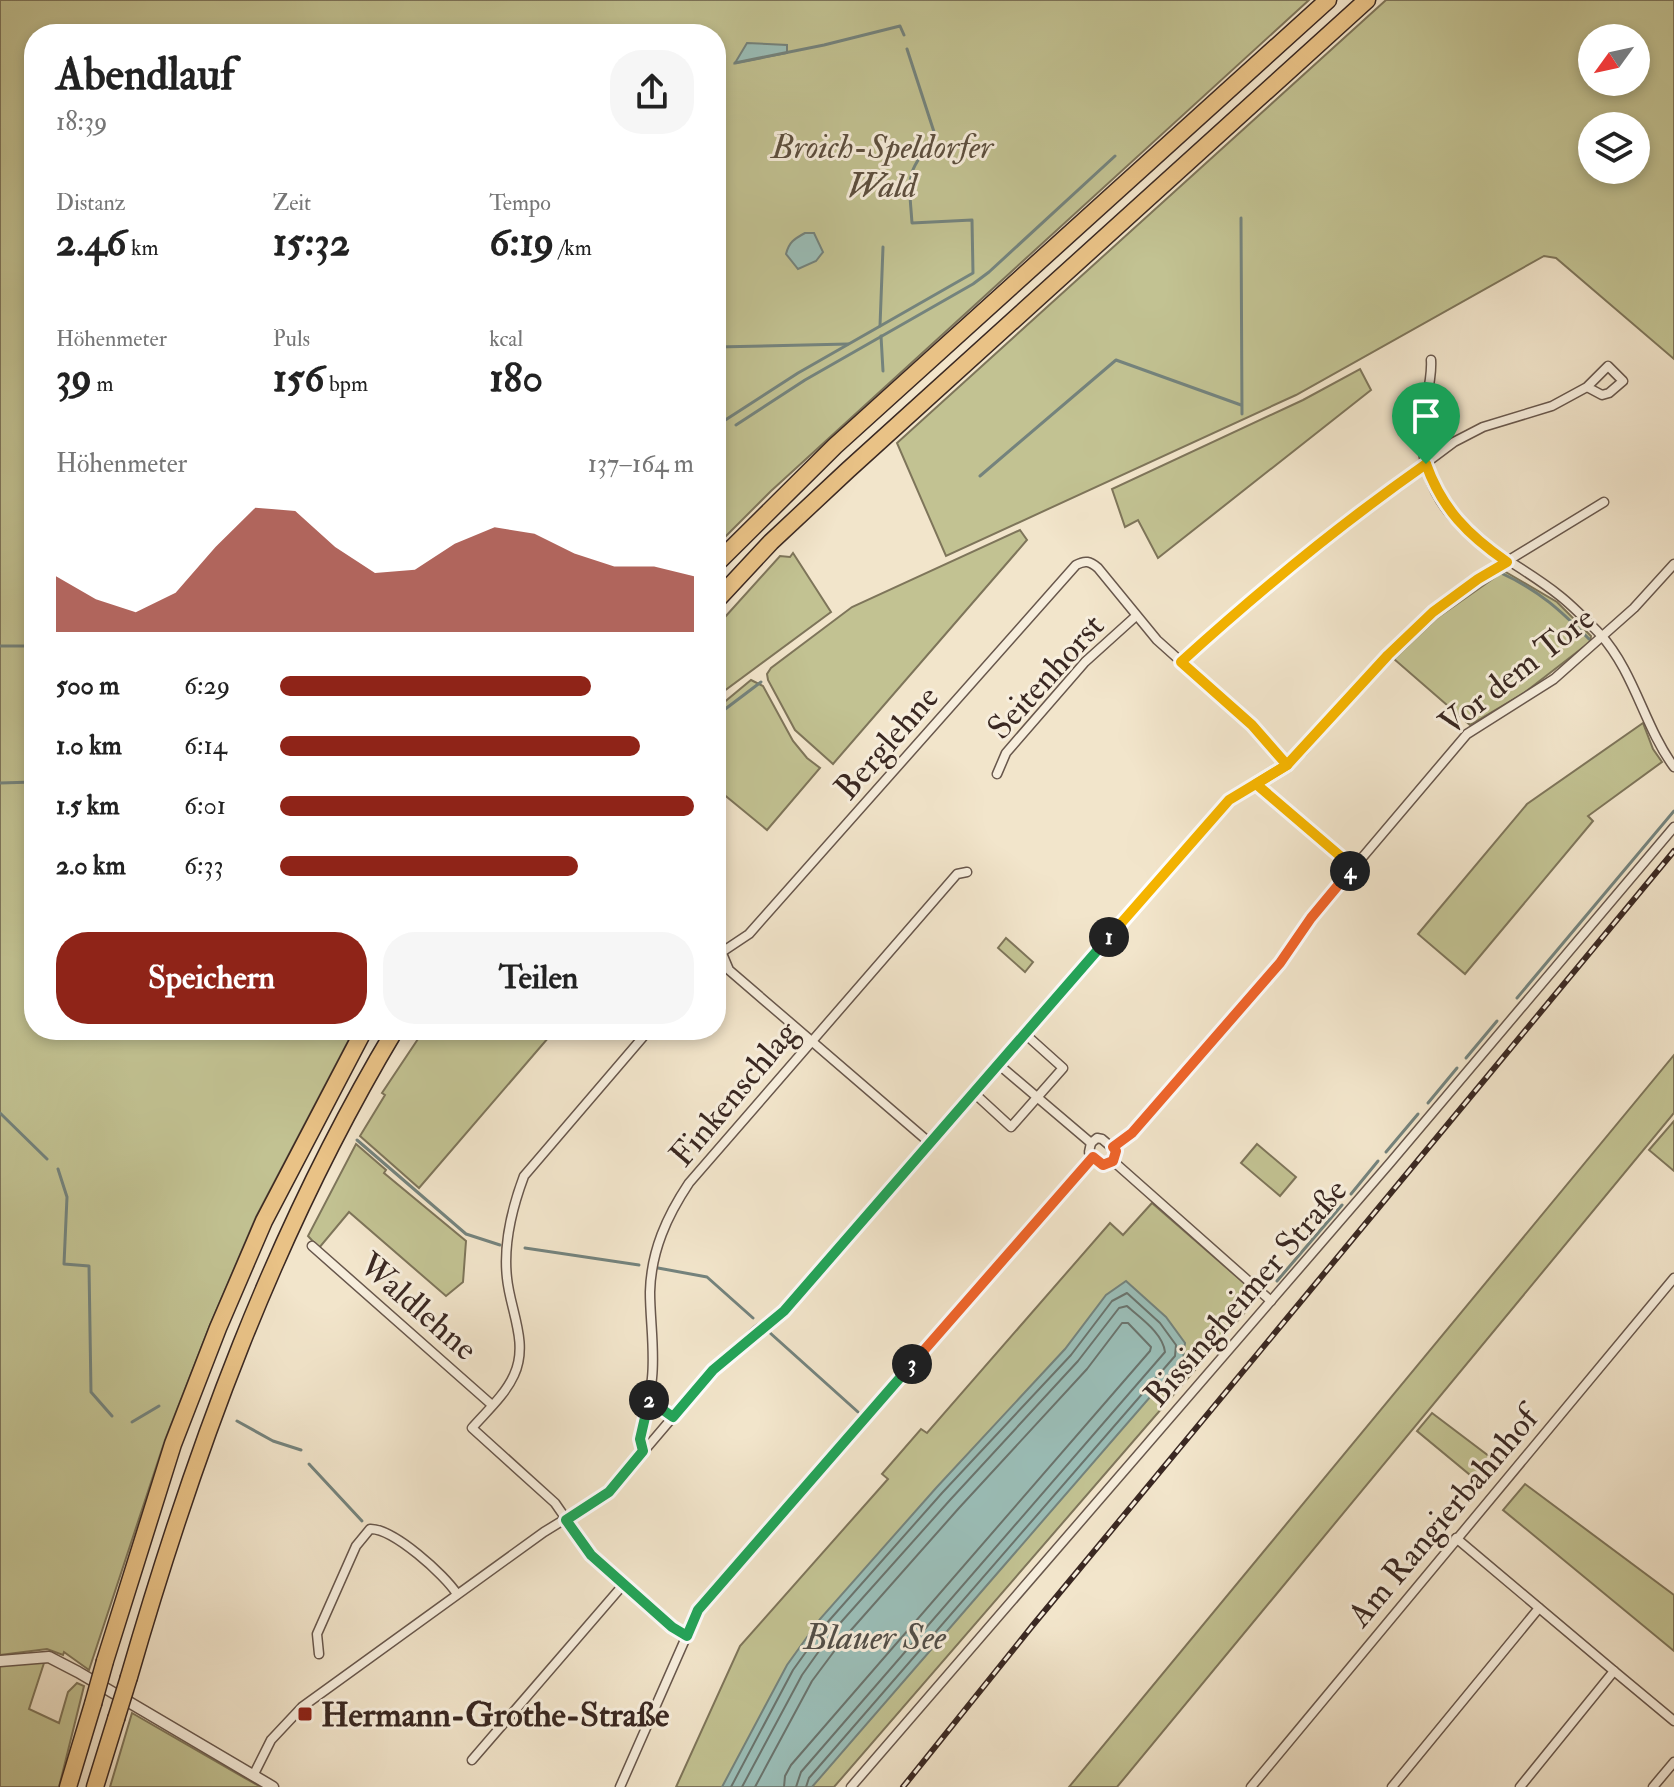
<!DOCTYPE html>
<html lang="de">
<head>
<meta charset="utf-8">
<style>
	body { margin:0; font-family:"IM FELL Double Pica",serif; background:#f6f6f6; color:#222; height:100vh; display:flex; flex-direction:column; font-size:30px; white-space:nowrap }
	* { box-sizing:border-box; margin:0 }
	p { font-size:26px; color:#767676 }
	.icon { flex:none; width:44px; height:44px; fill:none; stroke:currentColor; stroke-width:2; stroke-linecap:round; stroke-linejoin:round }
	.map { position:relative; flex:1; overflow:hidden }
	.panel { position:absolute; left:24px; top:24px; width:702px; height:1016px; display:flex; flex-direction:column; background:#fff; border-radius:32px; box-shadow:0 4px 12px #0003 }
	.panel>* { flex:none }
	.needle { width:52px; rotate:237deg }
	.tools { position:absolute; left:1578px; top:24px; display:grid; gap:16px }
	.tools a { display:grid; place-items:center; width:72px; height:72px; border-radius:50%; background:#fff; box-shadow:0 4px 12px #0003; font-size:40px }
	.pin { position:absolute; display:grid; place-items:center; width:68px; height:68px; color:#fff; margin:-82px -34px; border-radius:50% 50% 50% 0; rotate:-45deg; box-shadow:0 0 8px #0007 }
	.pin .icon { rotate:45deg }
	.km { position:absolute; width:40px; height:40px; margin:-20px; border-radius:50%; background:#222; color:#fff; font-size:22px; line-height:40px; text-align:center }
	.round { display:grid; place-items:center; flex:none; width:84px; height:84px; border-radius:32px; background:#f6f6f6 }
	.overview { display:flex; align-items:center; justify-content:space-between; height:136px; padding:0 32px }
	h1 { font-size:44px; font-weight:700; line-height:60px }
	.metrics { display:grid; grid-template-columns:repeat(3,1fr); gap:12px; height:136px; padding:8px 32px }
	.metrics div { display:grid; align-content:center }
	.metrics b { font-size:40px; font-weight:700 }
	.metrics small { font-size:22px; font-weight:400 }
	.metrics p { font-size:22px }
	.chart { height:224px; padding:16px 32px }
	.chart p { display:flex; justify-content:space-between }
	.chart svg { width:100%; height:144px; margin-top:8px; fill:#8f2418; opacity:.7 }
	.button { display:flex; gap:16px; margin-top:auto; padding:16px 32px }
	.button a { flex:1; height:92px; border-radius:32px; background:#8f2418; color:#fff; font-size:32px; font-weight:700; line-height:92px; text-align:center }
	.button a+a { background:#f6f6f6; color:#222 }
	ul { padding:0 32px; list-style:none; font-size:26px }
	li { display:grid; grid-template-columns:128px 96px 1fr; align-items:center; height:60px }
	li i { height:20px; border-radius:10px; background:#8f2418 }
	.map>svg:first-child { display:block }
</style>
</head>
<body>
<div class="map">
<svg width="1674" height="1787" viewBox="0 0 1674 1787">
	<rect width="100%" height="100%" fill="#f2e5cb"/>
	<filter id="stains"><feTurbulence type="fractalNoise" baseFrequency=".0025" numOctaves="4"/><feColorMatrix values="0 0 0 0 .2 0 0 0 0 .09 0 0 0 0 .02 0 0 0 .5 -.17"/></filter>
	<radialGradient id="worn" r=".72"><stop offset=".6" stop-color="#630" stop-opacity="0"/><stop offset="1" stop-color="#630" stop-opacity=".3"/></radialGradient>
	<g fill="#c2c292" stroke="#7e755a" stroke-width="2" fill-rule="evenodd">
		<path d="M0,0H1309L771,491L716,546V34H34V1030H354L256,1217L210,1325L165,1440L89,1670L64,1652L63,1655L47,1649L0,1655Z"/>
		<path d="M1386,0H1674V359L1556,258L1544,256L1296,395L946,556L897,443ZM1592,38H1636V82H1592ZM1592,126H1636V170H1592Z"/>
		<path d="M1360,369L1371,390L1158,558L1138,520L1125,527L1112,489L1303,400Z"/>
		<path d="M1020,530L1027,540L833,764L795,730L768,680L767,674L771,668L852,607Z"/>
		<path d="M793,553L831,612L716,697V627L780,556L790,557Z"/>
		<path d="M1504,571L1557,602L1591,636L1590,642L1524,693L1470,725L1394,659L1437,618Z"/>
		<path d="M751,680L763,686L793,741L807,758L820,768L767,830L716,788V709Z"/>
		<path d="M1643,723L1653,749L1662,762L1588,816L1593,821L1465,974L1418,934L1527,804Z"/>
		<path d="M1006,938L1033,962L1025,972L998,948Z"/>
		<path d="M424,1030H555L419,1188L360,1136L385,1095L382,1093Z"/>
		<path d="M1674,1055V1113L1117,1787H1069Z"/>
		<path d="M1674,1121V1171L1649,1150Z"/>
		<path d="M356,1144L386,1170L384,1173L466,1241L463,1282L446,1296L349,1212L319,1248L308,1236Z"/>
		<path d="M1257,1144L1296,1177L1280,1196L1241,1163Z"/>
		<path d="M1152,1203L1259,1296L834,1787H676L740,1646L888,1479L882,1474L921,1429L927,1433L1110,1223L1123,1235Z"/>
		<path d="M1432,1413L1498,1463L1481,1484L1417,1431Z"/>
		<path d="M1525,1484L1674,1595V1651L1503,1510Z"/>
		<path d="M52,1657L44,1663L29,1709L59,1723L68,1692L77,1683L84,1686L59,1787H0V1664Z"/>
		<path d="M132,1713L250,1781L261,1787H110Z"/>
	</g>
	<g fill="#9bbfb9" stroke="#74837d" stroke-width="2">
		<path d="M747,43L787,45V53L735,63Z"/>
		<path d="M805,233H814L823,252L816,261L798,269L786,254C789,242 794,239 805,233Z"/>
		<path d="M1126,1281L1166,1317L1185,1343L1183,1359L812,1787H722L787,1665L820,1619L936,1488L1065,1349L1106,1295Z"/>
	</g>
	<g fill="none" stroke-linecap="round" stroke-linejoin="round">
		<g stroke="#6a746e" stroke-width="2">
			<path d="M731,1787L793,1670L826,1624L942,1493L1071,1355L1112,1301L1127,1293L1160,1323L1176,1345L1175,1356L809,1778L806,1787"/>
			<path d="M742,1787L802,1675L834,1630L950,1500L1078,1361L1119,1308L1127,1306C1140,1318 1163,1333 1165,1352L801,1772L796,1787"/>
			<path d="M755,1787L812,1681L844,1638L959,1508L1087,1369L1122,1323H1128L1151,1347L1150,1351L791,1765L785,1776L784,1787"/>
		</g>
		<g stroke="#74837d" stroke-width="3">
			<path d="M735,63L824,45L900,26L904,35"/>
			<path d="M1241,218L1242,414"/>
			<path d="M880,326L883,247"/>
			<path d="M881,336L883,371"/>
			<path d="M716,347L848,344"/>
			<path d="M736,425L805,380L973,284L989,272L1115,156"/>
			<path d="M716,426L798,373L973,273L972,220L912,223C909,179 904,172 936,138L907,49"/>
			<path d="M980,476L1116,360L1241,405"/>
			<path d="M1503,574C1540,591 1561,611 1589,639"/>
			<path d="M0,646H34"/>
			<path d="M716,716L761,682"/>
			<path d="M0,783L34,782"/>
			<path d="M1517,998L1674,811"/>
			<path d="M1466,1058L1497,1021"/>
			<path d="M1428,1103L1457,1068"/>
			<path d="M0,1113L47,1159"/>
			<path d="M357,1140L466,1234L500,1245"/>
			<path d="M1386,1152L1418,1114"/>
			<path d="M58,1169L67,1197L64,1264L89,1266L91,1392L112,1416"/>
			<path d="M1351,1194L1378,1161"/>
			<path d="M525,1248L639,1265"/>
			<path d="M658,1268L707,1277L753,1318"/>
			<path d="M1277,1281L1342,1205"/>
			<path d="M769,1332L858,1412"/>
			<path d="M237,1421L273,1441L301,1450"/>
			<path d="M132,1422L159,1406"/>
			<path d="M309,1464L362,1521"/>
		</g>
		<g stroke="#68574c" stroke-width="11">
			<g id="minor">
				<path d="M1431,360C1433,389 1418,415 1422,444C1431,533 1502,549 1560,596C1574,607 1587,621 1600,634C1635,673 1644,726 1674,767"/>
				<path d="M1181,662L1299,558L1454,442L1483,427L1552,406L1587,387L1602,395L1609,393L1623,381L1608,366L1587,387"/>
				<path d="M997,774L1006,753L1085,662L1136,616"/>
				<path d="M1256,784L1353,867"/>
				<path d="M716,939L729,970L930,1143"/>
				<path d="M716,956L749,934L1076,565C1085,560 1090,561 1098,568L1157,640L1252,725L1287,765"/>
				<path d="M649,1030L524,1176C512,1208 503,1243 507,1278C510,1310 529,1343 514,1375C505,1395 486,1412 472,1428L555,1503L591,1555L672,1627L687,1636"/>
				<path d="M998,1064L1091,1143"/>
				<path d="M974,1093L1011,1127L1063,1068L1024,1033"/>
				<path d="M1091,1143L1097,1138L1102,1139L1116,1151L1113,1161"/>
				<path d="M1091,1143L1089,1152L1103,1165L1113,1161"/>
				<path d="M1113,1147L1132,1133L1280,963L1311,918L1467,734L1554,679L1634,608L1674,564"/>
				<path d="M1113,1161L1271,1301"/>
				<path d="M312,1246L492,1405"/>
				<path d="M649,1399L673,1417"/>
				<path d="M643,1451C637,1428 650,1402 652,1378C655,1350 650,1320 650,1292C651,1251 667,1216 689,1183L957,874L967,872"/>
				<path d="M1456,1538L1614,1671"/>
				<path d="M319,1654L317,1634L356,1546L370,1529C393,1528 445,1575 457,1594"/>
				<path d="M472,1760L623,1585"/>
				<path d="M253,1776L271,1740L302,1707L544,1532L609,1492L713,1370L757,1330L784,1311L1229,800L1273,775L1302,752L1388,655L1433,612L1478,579L1604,502"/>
				<path d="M620,1787L698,1610L1093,1157"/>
				<path d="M851,1787L1390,1163L1674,827"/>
				<path d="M1251,1787L1674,1278"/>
				<path d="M1392,1787L1539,1608"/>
				<path d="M1520,1787L1614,1671L1674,1721"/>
				<path d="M1653,1787L1674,1762"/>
			</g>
		</g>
		<g stroke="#68574c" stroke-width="13">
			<path id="tertiary" d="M0,1661L49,1657L78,1672L273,1787"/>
		</g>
		<g stroke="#3a2822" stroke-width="19">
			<g id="motorway">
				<path d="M716,564L835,446L1328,0"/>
				<path d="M716,601L771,542L848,470L1367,0"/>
				<path d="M105,1661L173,1444L218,1328L264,1221L364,1030"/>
				<path d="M129,1677C194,1452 274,1232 395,1030"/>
				<path d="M68,1787L93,1704"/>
				<path d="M95,1787L116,1719"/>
			</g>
		</g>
		<use href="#minor" stroke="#f7eedd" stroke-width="8"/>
		<use href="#tertiary" stroke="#f7eedd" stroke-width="10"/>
		<use href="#motorway" stroke="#e9c286" stroke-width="16"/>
		<g stroke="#3a2822" stroke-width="6">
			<path id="rail" d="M903,1787L1033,1625L1674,851"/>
		</g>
		<use href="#rail" stroke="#f7eedd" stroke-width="3" stroke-dasharray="9" stroke-linecap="butt"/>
		<g stroke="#3a2822" stroke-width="19" stroke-linecap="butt">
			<g id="motorway-bridge">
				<path d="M93,1704L105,1661"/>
				<path d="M116,1719L129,1677"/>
			</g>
		</g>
		<use href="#motorway-bridge" stroke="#e9c286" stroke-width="16"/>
	</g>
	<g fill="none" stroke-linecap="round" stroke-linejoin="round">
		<g stroke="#fff" stroke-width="16">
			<path id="split-1" d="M1109,937L1229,800L1287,765L1388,655L1433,612L1478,579L1507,562C1468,535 1442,509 1426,464"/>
		</g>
		<g stroke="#fff" stroke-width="16">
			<path id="split-2" d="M649,1400L673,1417L713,1370L784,1311L1109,937"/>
		</g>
		<g stroke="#fff" stroke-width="16">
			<path id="split-3" d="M649,1400L640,1439L643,1451L609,1492L566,1520L591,1555L672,1627L687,1636L698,1610L912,1364"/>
		</g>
		<g stroke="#fff" stroke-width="16">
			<path id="split-4" d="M912,1364L1093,1157L1103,1165L1113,1161L1116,1151L1113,1147L1132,1133L1280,963L1311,918L1350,871"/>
		</g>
		<g stroke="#fff" stroke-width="16">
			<path id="split-5" d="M1350,871L1353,867L1256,784L1287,765L1252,725L1181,662C1259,591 1339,525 1426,464"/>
		</g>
		<use href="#split-1" stroke="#f5b400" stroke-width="10"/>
		<use href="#split-2" stroke="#22a559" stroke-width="10"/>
		<use href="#split-3" stroke="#22a559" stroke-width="10"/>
		<use href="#split-4" stroke="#f0652b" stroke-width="10"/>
		<use href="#split-5" stroke="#f5b400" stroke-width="10"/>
	</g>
	<rect fill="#8f2418" stroke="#f7eedd" stroke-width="3" x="297" y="1706" width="16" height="16" rx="4"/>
	<g text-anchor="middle" stroke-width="6" stroke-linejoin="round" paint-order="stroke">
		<g font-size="34" font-style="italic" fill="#5c4e3e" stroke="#f7eedd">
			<text x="882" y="158">Broich-Speldorfer<tspan x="882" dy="39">Wald</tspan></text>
		</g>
		<g font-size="34" fill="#3a2822" stroke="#f7eedd">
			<text transform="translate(1516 670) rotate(-38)" y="12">Vor dem Tore</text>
			<text transform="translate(1045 676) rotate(-48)" y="12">Seitenhorst</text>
			<text transform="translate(886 742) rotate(-49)" y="12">Berglehne</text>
			<text transform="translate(733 1093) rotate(-50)" y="12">Finkenschlag</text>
			<text transform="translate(1245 1292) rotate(-49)" y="12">Bissingheimer Straße</text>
			<text transform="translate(419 1306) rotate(41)" y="12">Waldlehne</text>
			<text transform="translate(1442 1516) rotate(-50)" y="12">Am Rangierbahnhof</text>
		</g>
		<g font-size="34" font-weight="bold" fill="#3a2822" stroke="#f7eedd" text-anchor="start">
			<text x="321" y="1726">Hermann-Grothe-Straße</text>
		</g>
		<g font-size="36" font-style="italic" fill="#524e48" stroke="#f7eedd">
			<text x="875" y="1649">Blauer See</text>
		</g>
	</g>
	<rect width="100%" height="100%" filter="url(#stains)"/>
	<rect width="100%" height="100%" fill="url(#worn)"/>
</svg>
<div class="tools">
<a><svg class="needle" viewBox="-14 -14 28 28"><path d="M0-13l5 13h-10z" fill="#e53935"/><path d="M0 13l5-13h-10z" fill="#767676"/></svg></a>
<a><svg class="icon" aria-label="layers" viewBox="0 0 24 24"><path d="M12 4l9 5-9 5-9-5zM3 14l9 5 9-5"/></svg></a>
</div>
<div class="pin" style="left:1426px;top:464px;background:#1e9e55"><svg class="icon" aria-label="arrive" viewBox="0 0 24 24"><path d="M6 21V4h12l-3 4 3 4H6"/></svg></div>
<b class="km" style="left:1109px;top:937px">1</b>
<b class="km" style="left:649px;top:1400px">2</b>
<b class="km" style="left:912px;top:1364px">3</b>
<b class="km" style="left:1350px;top:871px">4</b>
<section class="panel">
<div class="overview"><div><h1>Abendlauf</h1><p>18:39</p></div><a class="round"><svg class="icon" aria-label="share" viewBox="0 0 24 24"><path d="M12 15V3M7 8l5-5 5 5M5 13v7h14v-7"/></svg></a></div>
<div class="metrics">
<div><p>Distanz</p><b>2.46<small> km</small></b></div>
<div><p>Zeit</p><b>15:32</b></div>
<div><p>Tempo</p><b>6:19<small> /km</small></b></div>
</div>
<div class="metrics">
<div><p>Höhenmeter</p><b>39<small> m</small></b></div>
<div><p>Puls</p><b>156<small> bpm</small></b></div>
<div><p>kcal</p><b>180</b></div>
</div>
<div class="chart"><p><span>Höhenmeter</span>137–164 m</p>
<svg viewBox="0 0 160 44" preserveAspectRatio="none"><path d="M0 44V27L10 34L20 38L30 32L40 18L50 6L60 7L70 18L80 26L90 25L100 17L110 12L120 14L130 20L140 24L150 24L160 27V44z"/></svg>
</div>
<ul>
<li><b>500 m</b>6:29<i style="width:75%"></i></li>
<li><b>1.0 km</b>6:14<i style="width:87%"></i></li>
<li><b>1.5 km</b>6:01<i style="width:100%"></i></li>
<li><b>2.0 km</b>6:33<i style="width:72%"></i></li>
</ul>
<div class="button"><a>Speichern</a><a>Teilen</a></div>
</section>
</div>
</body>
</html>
